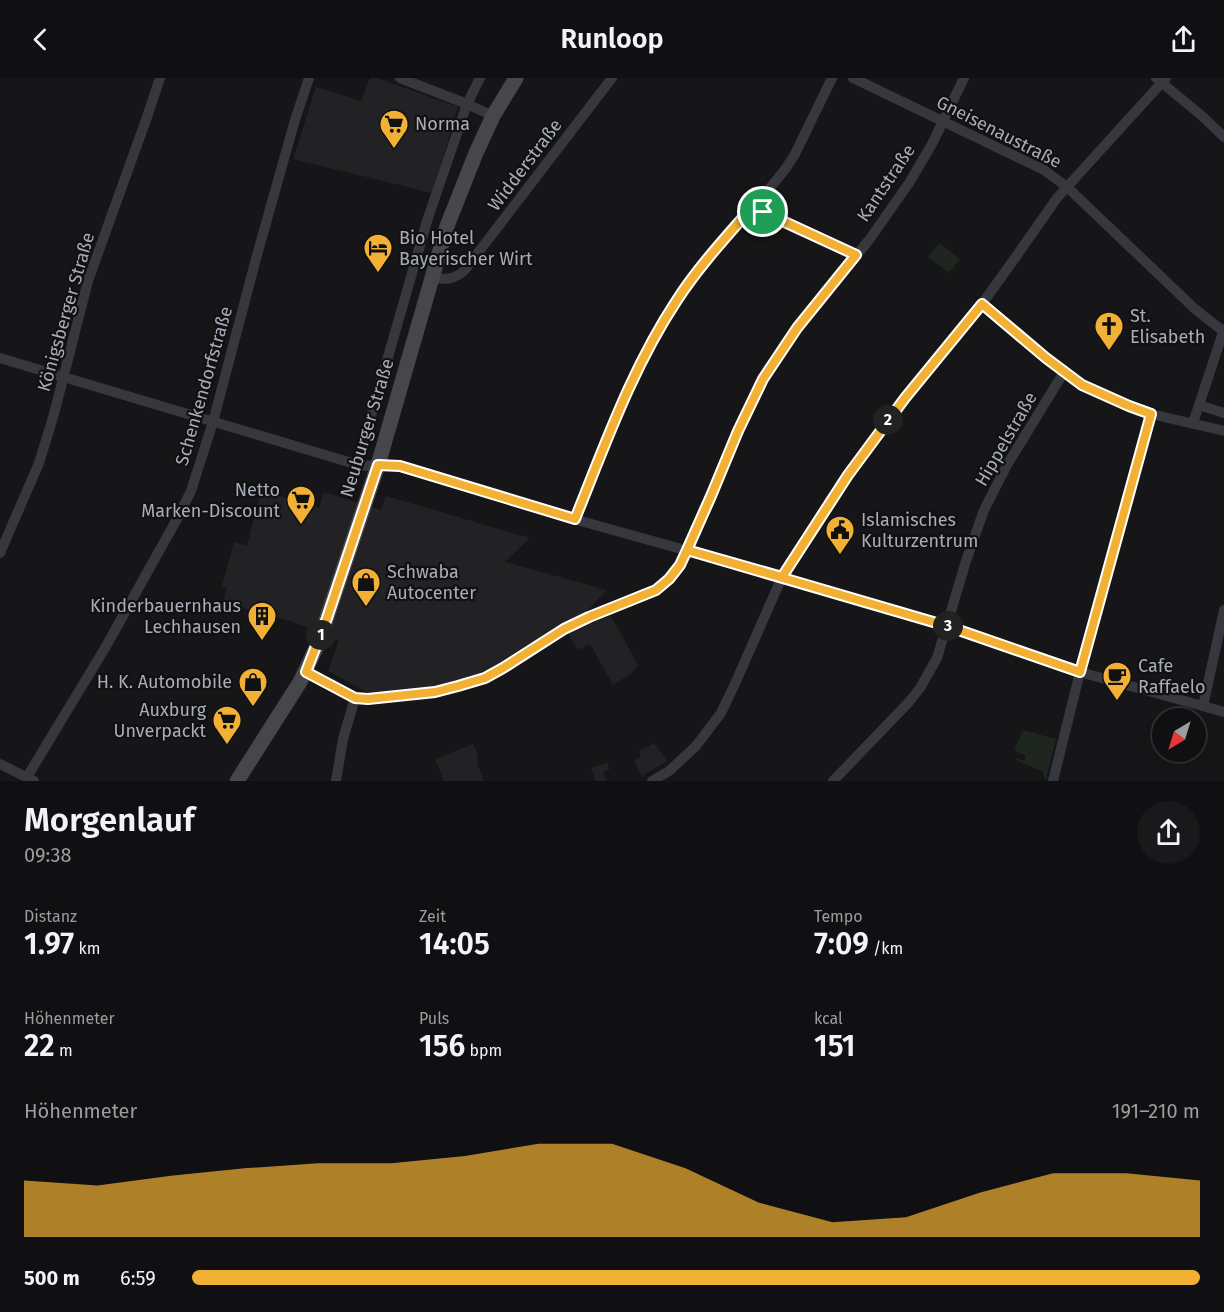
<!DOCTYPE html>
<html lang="de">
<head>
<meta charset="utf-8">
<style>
	body { margin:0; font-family:"Fira Sans",sans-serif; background:#19191b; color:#f1f3f6; height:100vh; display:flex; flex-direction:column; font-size:22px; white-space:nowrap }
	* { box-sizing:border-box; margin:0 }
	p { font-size:20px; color:#9c9d9f }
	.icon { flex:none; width:33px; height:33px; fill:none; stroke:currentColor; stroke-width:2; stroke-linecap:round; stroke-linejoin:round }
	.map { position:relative; height:703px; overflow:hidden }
	.details { display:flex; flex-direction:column; background:#101012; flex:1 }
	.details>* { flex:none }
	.needle { width:39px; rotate:218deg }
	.tools { position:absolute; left:1152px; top:630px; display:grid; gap:12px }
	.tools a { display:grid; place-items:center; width:54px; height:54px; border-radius:50%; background:#101012; box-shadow:0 3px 9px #0003,0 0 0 2px #303032; font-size:30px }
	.pin { position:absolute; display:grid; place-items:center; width:51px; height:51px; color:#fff; margin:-26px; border:3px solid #fff; border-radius:50%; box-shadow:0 2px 6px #0007 }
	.km { position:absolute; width:30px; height:30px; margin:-15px; border-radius:50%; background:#222; color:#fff; font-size:16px; line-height:30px; text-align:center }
	.round { display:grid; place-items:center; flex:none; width:63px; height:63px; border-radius:32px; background:#19191b }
	.head { display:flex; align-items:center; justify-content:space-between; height:102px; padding:0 24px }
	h1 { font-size:33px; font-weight:600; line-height:45px }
	.metrics { display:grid; grid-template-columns:repeat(3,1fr); gap:9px; height:102px; padding:6px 24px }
	.metrics div { display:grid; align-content:center }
	.metrics b { font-size:30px; font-weight:600 }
	.metrics small { font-size:16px; font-weight:400 }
	.metrics p { font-size:16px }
	.chart { height:168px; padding:12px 24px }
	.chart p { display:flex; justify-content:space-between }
	.chart svg { width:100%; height:108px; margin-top:6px; fill:#f2b134; opacity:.7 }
	ul { padding:0 24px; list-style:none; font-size:20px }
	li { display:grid; grid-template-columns:96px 72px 1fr; align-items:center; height:45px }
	li i { height:15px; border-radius:8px; background:#f2b134 }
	header { display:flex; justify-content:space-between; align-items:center; height:78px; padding:0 24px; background:#101012; font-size:27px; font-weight:600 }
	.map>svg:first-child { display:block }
</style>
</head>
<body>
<header><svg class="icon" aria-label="back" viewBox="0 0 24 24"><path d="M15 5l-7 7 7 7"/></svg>Runloop<svg class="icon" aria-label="share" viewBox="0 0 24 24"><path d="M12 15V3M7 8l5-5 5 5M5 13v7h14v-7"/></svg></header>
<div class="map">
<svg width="1224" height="703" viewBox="0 0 1224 703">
	<rect width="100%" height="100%" fill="#161618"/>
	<g fill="#222225">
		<path d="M370,0H377L458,29L432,115L293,81L316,9L361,23Z"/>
		<path d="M261,412L319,430L324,414L381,432L386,418L530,460L505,484L607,512L586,534L561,547L509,582L483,598L431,612L370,616L328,593L339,562L293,544L223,524L227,510L222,508L234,464L247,468Z"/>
		<path d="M611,538L638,587L632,595L613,607L590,566L578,572L569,557L592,545Z"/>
		<path d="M654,665L667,683L642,698L634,682L641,678L639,673Z"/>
		<path d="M473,666L477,675L478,688L484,703H444L435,681Z"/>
		<path d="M607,685L610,691L603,694L606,703H595L591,690Z"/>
	</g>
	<g fill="#1e261f">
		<path d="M939,165L960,181L949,195L928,179Z"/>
		<path d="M1023,652L1056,661L1046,701H1045L1042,693L1016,682V680L1024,683L1026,678L1014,672Z"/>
	</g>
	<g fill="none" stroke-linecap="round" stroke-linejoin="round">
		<g stroke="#37383d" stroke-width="10">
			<path d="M400,0L467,26L493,38"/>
			<path d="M853,0L1044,92L1067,109L1195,231L1223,253"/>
			<path d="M1156,0L1202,38L1224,59"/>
			<path d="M754,127L773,140L856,177"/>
			<path d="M431,199C445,202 453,202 464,193L612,0"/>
			<path d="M982,226L1046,280L1082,307L1129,328L1151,336L1224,353"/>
			<path d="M0,280L362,388L378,387L400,388L577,442L782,499L947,548L1080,594L1224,634"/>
			<path d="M1199,327L1224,251"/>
			<path d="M1193,345L1199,327L1224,335"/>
			<path d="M357,387L427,143L467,26L480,0"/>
			<path d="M575,441C605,366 632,288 678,221C709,173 752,135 786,90L795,76L832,0"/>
			<path d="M0,475L39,385L54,336L88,203L147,39L160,0"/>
			<path d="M306,594L355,620L368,621L399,618L435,614L449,611L485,600L528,575L564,551L589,539L644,518L656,512L669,501L680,487L711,418L749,329L763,301L797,250L869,162L909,105L932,66L964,0"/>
			<path d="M1203,628L1224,532"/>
			<path d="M0,686L34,703"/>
			<path d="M27,699L105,570L177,441L191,413L213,344L257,177L295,42L309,0"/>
			<path d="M336,703L343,661L355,620"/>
			<path d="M652,703L669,693L696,668L721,635L734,608L782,499L848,397L905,320L982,226L1015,180L1057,120L1166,0"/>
			<path d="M833,703L909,624L920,610L937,580L966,483L984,432L1007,387L1064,294"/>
			<path d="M1053,703L1080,594L1151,336"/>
		</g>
		<path stroke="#45474d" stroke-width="15" d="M237,703L300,604L318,566L378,387L447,148L476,75L493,38L516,0"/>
	</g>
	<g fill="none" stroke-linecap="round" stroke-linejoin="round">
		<g stroke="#fff" stroke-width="12">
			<path id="route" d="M763,134L754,127C727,158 699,188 677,222C632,290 605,367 575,441L400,388L378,387L327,540L306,594L355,620L368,621L435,614L458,608L485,600L503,590L564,551L589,539L656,512L669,501L680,487L687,472L782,499L848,397L905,320L982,226L1046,280L1082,307L1129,328L1151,336L1080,594L947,548L687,472L711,418L738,353L763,301L797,250L856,177L763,134"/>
		</g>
		<use href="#route" stroke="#f2b134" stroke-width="8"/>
	</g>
	<defs>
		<g id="supermarket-pin" transform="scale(1.5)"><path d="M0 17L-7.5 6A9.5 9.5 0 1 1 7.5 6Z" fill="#f2b134" stroke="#111113"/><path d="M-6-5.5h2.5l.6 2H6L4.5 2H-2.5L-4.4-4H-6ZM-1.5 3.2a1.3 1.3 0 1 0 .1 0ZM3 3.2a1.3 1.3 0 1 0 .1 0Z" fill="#111"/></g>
		<g id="hotel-pin" transform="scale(1.5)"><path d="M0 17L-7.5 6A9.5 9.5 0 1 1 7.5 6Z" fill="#f2b134" stroke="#111113"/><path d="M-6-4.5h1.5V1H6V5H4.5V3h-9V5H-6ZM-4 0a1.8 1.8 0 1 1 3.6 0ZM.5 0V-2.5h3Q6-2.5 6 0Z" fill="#111"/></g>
		<g id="church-pin" transform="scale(1.5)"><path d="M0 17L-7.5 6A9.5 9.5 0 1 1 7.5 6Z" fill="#f2b134" stroke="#111113"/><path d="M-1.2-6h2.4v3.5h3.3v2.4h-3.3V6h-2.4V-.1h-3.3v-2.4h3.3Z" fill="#111"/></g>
		<g id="civic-pin" transform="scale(1.5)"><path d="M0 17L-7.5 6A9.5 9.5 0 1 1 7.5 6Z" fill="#f2b134" stroke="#111113"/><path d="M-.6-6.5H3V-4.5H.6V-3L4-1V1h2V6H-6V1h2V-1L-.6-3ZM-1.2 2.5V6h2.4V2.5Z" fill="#111"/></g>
		<g id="shop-pin" transform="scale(1.5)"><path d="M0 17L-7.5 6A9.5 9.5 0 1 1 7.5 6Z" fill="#f2b134" stroke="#111113"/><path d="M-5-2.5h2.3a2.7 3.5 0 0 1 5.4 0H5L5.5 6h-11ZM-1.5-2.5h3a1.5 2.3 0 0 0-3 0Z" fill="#111"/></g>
		<g id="building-pin" transform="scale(1.5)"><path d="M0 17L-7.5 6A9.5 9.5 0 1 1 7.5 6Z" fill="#f2b134" stroke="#111113"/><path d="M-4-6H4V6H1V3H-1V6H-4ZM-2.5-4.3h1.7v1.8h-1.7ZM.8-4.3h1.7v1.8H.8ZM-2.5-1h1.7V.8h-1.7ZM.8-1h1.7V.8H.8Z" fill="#111"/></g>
		<g id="cafe-pin" transform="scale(1.5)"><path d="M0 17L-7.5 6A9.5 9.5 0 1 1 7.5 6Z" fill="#f2b134" stroke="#111113"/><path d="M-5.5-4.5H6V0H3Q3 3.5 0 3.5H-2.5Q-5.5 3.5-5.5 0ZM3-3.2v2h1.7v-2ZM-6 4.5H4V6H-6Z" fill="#111"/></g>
	</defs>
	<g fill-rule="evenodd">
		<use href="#supermarket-pin" x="394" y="46"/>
		<use href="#hotel-pin" x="378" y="170"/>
		<use href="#church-pin" x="1109" y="248"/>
		<use href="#supermarket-pin" x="301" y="422"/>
		<use href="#civic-pin" x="840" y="452"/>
		<use href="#shop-pin" x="366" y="504"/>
		<use href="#building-pin" x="262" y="538"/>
		<use href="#cafe-pin" x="1117" y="598"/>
		<use href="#shop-pin" x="253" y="604"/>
		<use href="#supermarket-pin" x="227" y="642"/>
	</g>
	<g text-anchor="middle" stroke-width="4.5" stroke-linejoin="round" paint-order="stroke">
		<g font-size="18" fill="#a8adb8" stroke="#111113" text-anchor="start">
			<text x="415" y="52">Norma</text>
			<text x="399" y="166">Bio Hotel<tspan x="399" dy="21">Bayerischer Wirt</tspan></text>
			<text x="1130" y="244">St.<tspan x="1130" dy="21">Elisabeth</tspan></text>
			<text x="280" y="418" text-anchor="end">Netto<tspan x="280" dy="21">Marken-Discount</tspan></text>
			<text x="861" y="448">Islamisches<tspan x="861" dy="21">Kulturzentrum</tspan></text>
			<text x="387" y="500">Schwaba<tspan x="387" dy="21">Autocenter</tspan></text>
			<text x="241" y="534" text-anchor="end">Kinderbauernhaus<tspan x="241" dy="21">Lechhausen</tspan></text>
			<text x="1138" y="594">Cafe<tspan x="1138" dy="21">Raffaelo</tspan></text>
			<text x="232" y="610" text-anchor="end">H. K. Automobile</text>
			<text x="206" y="638" text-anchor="end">Auxburg<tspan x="206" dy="21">Unverpackt</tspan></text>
		</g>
		<g font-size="18" fill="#a8adb8" stroke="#111113">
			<text transform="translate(999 54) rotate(27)" y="6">Gneisenaustraße</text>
			<text transform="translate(525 87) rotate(-53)" y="6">Widderstraße</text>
			<text transform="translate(886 105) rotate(-56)" y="6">Kantstraße</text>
			<text transform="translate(66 234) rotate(-74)" y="6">Königsberger Straße</text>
			<text transform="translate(204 308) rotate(-74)" y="6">Schenkendorfstraße</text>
			<text transform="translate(367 350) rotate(-73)" y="6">Neuburger Straße</text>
			<text transform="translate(1006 361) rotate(-60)" y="6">Hippelstraße</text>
		</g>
	</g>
</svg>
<div class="tools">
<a><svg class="needle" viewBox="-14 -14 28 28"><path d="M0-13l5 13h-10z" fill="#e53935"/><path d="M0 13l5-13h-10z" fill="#9c9d9f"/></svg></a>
</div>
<div class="pin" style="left:763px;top:134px;background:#1e9e55"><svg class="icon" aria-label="arrive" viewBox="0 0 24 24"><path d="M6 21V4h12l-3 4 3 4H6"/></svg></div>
<b class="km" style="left:321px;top:557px">1</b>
<b class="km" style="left:888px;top:342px">2</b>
<b class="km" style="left:948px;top:548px">3</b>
</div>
<section class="details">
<div class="head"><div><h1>Morgenlauf</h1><p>09:38</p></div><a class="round"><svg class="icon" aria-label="share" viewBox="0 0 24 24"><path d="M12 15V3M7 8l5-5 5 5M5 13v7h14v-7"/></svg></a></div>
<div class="metrics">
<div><p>Distanz</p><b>1.97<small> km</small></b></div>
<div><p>Zeit</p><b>14:05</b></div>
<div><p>Tempo</p><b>7:09<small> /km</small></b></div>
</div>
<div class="metrics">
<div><p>Höhenmeter</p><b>22<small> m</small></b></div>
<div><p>Puls</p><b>156<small> bpm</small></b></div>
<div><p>kcal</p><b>151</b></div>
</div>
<div class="chart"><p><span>Höhenmeter</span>191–210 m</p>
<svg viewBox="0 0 160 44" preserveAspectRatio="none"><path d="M0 44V21L10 23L20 19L30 16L40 14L50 14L60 11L70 6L80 6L90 16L100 30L110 38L120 36L130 26L140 18L150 18L160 21V44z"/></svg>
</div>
<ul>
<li><b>500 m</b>6:59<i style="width:100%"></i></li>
</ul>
</section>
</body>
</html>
